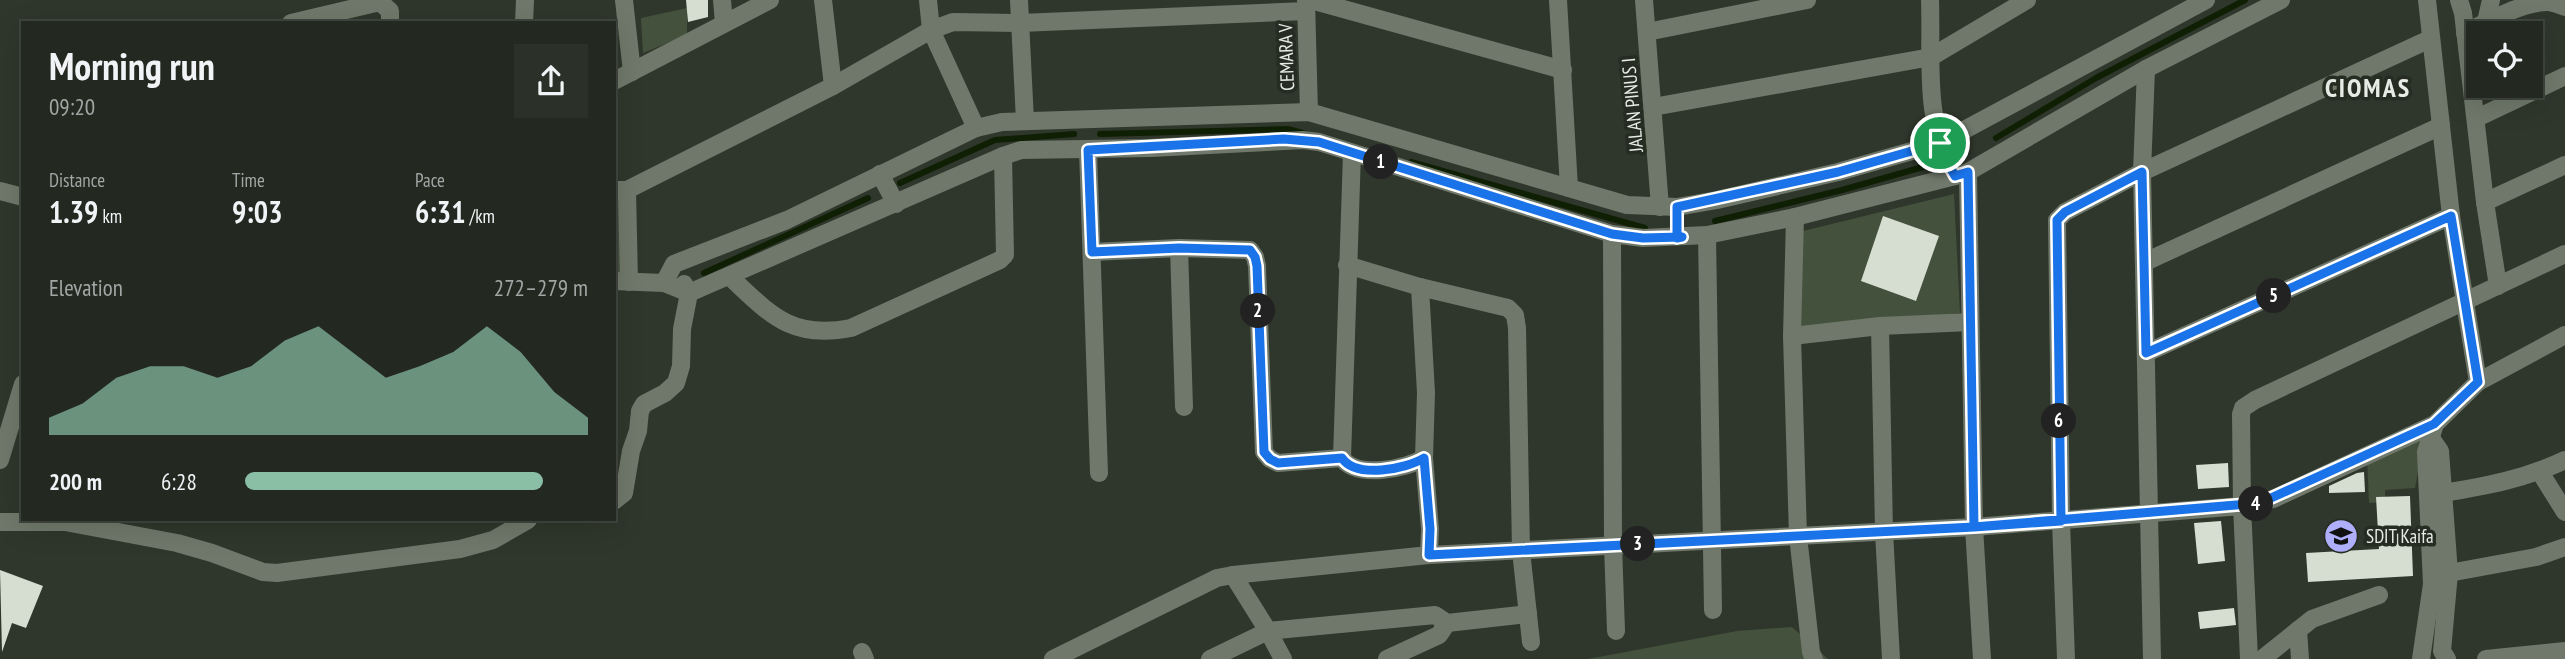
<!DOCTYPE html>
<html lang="en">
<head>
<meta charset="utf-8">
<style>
	body { margin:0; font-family:"PT Sans Narrow",sans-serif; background:#2b3029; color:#f1f3f6; height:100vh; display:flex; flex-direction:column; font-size:26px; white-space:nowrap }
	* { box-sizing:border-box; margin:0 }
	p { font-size:23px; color:#a3a6a5 }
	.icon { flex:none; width:38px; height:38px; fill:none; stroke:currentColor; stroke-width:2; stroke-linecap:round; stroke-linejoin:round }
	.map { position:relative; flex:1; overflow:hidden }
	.panel { position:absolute; left:21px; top:21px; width:595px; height:500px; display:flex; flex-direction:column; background:#232820; border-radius:0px; box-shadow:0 7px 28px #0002,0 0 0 2px #40443e }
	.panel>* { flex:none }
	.fabs { position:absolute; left:2466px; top:21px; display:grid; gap:14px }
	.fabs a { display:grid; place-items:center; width:77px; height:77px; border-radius:0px; background:#232820; box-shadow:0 7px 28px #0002,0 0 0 2px #40443e; font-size:35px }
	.pin { position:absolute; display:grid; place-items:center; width:60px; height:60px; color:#fff; margin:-30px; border:4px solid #fff; border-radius:50%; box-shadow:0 2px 7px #0007 }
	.km { position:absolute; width:35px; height:35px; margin:-18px; border-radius:50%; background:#222; color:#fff; font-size:19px; line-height:35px; text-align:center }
	.round { display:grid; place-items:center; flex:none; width:74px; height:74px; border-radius:0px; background:#2b3029 }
	.summary { display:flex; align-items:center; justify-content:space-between; height:119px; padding:0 28px }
	h1 { font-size:38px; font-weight:700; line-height:52px }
	.stats { display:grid; grid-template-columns:repeat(3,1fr); gap:10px; height:119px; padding:7px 28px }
	.stats div { display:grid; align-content:center }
	.stats b { font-size:30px; font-weight:700 }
	.stats small { font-size:19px; font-weight:400 }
	.stats p { font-size:19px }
	.chart { height:196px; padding:14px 28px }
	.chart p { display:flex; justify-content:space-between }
	.chart svg { width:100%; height:126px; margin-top:7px; fill:#8abfa5; opacity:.7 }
	ul { padding:0 28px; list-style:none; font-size:23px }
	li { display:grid; grid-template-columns:112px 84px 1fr; align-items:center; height:52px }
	li i { height:18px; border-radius:9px; background:#8abfa5 }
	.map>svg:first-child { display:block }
</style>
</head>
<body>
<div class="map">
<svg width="2565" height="659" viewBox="0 0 2565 659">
	<rect width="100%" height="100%" fill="#2f362b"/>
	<g fill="#44513c">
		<path d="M687,8V35L643,53L641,18Z"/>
		<path d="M614,190H627L629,282L614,281Z"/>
		<path d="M1954,194L1960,313L1799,328V232Z"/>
		<path d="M2426,429L2415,488L2385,490V502L2369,503L2367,457Z"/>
		<path d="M1792,627L1828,659H1588L1737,631Z"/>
	</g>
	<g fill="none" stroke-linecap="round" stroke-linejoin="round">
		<g stroke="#0f1f03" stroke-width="6">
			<path d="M1100,134L1288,129L1306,134"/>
			<path d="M1996,138L2096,78L2245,0"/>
			<path d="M1411,162L1645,228"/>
			<path d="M900,183L995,140L1074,134"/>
			<path d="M1715,221L1842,190L1923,167"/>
			<path d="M704,273L868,198"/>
		</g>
	</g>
	<g fill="#d6ded1">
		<path d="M686,0H708V17L688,22Z"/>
		<path d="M1883,216L1939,236L1916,301L1861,281Z"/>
		<path d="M2228,463L2229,487L2198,489L2196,465Z"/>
		<path d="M2364,472L2365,492L2329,493V486L2357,473Z"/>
		<path d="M2410,496L2413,576L2308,582L2306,553L2379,549L2376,497Z"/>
		<path d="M2221,521L2225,561L2198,564L2194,523Z"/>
		<path d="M0,570L43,586L26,628L12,623L2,652Z"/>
		<path d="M2234,608L2236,625L2200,629L2198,612Z"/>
	</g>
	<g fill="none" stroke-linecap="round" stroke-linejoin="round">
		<g stroke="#6f786a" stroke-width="18">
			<path d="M624,0L632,72"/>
			<path d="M722,0L724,23"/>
			<path d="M823,0L833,86"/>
			<path d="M928,0L931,30L953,22L1020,23L1306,11"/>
			<path d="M1019,0L1025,121"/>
			<path d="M1306,0L1309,112"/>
			<path d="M1311,0L1563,70"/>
			<path d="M1558,0L1569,188"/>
			<path d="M1644,0L1660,207"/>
			<path d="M1930,0C1932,63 1923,119 1955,176"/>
			<path d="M2459,0L2463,13L2485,202L2498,286"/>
			<path d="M2486,22L2491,0"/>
			<path d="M291,23L380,2L390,11V23"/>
			<path d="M524,23L525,0"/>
			<path d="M1647,32L1807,0"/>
			<path d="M2465,33C2486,22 2525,1 2549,2C2554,3 2560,5 2565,7"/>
			<path d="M2146,69L2142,172L2152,659"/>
			<path d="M614,81L770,0"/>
			<path d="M1653,107L1931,57L2027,0"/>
			<path d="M2477,118L2565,76"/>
			<path d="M1088,150L1099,473"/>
			<path d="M1968,172L1974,527L1982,659"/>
			<path d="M880,174L896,204"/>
			<path d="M614,190H627L833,86L931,30L976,128"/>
			<path d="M627,190L629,282"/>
			<path d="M0,191L23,197"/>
			<path d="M2485,202L2565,165"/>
			<path d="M1795,217L1792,336L1798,536L1811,652L1814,659"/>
			<path d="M1612,234L1613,545L1616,631"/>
			<path d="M1707,235L1713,610"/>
			<path d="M1179,248L1184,407"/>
			<path d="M1092,252L1179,248L1250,250L1255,257L1257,266L1264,452L1270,459L1278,463L1342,458C1356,479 1406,469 1424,458L1426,393L1420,287"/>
			<path d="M2145,262L2441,126"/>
			<path d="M1347,265L1420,287L1508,308L1515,315L1517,328L1521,551L1531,642"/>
			<path d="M730,277C770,314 791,340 851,328L1000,260L1005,255L1003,156"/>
			<path d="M614,281L664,283L689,293L1003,156L1021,150L1151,148L1303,140L1319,142L1612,234L1643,238L1707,235L1795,217L1955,176L1968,172L2146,69L2281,0"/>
			<path d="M664,283L674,264L787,220L976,128L1002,122L1309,112L1627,205L1677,207L1717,200L1838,172L1940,143L2206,0"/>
			<path d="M1880,326L1884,532L1891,659"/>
			<path d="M1792,336L1880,326L1970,322"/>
			<path d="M2146,353L2451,216"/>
			<path d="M2478,382L2565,335"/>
			<path d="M2431,438L2440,451L2449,573L2442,651L2447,659"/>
			<path d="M1342,458L1352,153"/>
			<path d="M1424,458L1430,529L1429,555"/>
			<path d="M0,460L23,384"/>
			<path d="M2540,472L2565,512"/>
			<path d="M2443,493C2486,486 2525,479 2565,460"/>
			<path d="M614,501L624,493L631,451L638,431L640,411L644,404L665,393L676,383L681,366L682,329L689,293L684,284"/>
			<path d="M0,522H65L177,543L212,553L263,572L277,573L460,549L493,540L528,520"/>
			<path d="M2449,573L2536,557L2565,547"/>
			<path d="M2298,630L2300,659"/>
			<path d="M862,652L865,659"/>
			<path d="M1053,659L1217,578L1233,575L1429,555L1974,527L2242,506L2273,499L2435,424"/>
			<path d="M1210,659L1268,631L1233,575"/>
			<path d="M1283,659L1268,631L1435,615L1447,623L1528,614"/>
			<path d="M1387,659L1439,635L1447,623"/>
			<path d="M2066,659L2061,521L2057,220L2065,212L2142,172L2430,39"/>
			<path d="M2249,659L2242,506L2241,414L2243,408L2255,400L2565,254"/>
			<path d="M2262,659L2312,619L2379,595"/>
			<path d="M2421,659L2432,584L2426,452L2435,424L2478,382L2451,216L2427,0"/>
			<path d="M2486,659L2565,651"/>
		</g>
	</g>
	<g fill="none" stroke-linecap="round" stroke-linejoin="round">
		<g stroke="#fff" stroke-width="14">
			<path id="route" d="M1940,143L1838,172L1677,207V238L1682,237L1643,238L1612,234L1319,142L1284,139L1088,150L1092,252L1179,248L1250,250L1255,257L1257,266L1264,452L1270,459L1278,463L1342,458C1356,479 1406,469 1424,458L1430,529L1429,555L1974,527L2260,503L2434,424L2478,382L2451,216L2146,353L2142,172L2065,212L2057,220L2061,521L1974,527L1968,172L1955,176L1942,153L1940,143"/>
		</g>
		<use href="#route" stroke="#1a73e8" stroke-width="9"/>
	</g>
	<defs>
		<g id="school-disc" transform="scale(1.75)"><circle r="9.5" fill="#aeaefb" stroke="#262c22"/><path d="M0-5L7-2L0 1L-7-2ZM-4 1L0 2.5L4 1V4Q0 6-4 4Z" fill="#111"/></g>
	</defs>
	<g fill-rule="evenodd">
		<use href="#school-disc" x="2341" y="536"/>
	</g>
	<g text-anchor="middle" stroke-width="7" stroke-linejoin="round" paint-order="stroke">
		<g font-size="19" fill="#e7ebe5" stroke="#262c22">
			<text transform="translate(1286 57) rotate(-92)" y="7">CEMARA V</text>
			<text transform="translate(1632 105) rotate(-95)" y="7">JALAN PINUS I</text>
		</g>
		<g font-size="19" fill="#e7ebe5" stroke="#262c22" text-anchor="start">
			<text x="2366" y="543">SDIT Kaifa</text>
		</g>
		<g font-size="26" font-weight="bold" letter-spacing="2" fill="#e7ebe5" stroke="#262c22">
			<text x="2368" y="97">CIOMAS</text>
		</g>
	</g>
</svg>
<div class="fabs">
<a><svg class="icon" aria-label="locate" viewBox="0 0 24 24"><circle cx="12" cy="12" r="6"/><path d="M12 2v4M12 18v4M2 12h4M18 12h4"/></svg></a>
</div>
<div class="pin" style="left:1940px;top:143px;background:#1e9e55"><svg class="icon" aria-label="arrive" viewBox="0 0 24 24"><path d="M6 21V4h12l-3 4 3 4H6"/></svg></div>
<b class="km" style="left:1381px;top:162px">1</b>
<b class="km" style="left:1258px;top:311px">2</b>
<b class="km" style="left:1638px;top:544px">3</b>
<b class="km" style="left:2256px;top:504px">4</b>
<b class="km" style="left:2274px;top:296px">5</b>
<b class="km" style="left:2059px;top:421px">6</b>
<section class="panel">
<div class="summary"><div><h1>Morning run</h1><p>09:20</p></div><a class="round"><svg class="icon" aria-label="share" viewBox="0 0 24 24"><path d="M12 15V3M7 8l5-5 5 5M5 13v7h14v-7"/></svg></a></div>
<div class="stats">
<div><p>Distance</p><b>1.39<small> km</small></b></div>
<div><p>Time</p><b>9:03</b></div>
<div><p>Pace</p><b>6:31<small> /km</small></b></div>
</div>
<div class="chart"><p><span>Elevation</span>272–279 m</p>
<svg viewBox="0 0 160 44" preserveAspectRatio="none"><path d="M0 44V38L10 33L20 24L30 20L40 20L50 24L60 20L70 11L80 6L90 15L100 24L110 20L120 15L130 6L140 15L150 29L160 38V44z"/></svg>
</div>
<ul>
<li><b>200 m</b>6:28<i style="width:87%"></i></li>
</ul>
</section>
</div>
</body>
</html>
